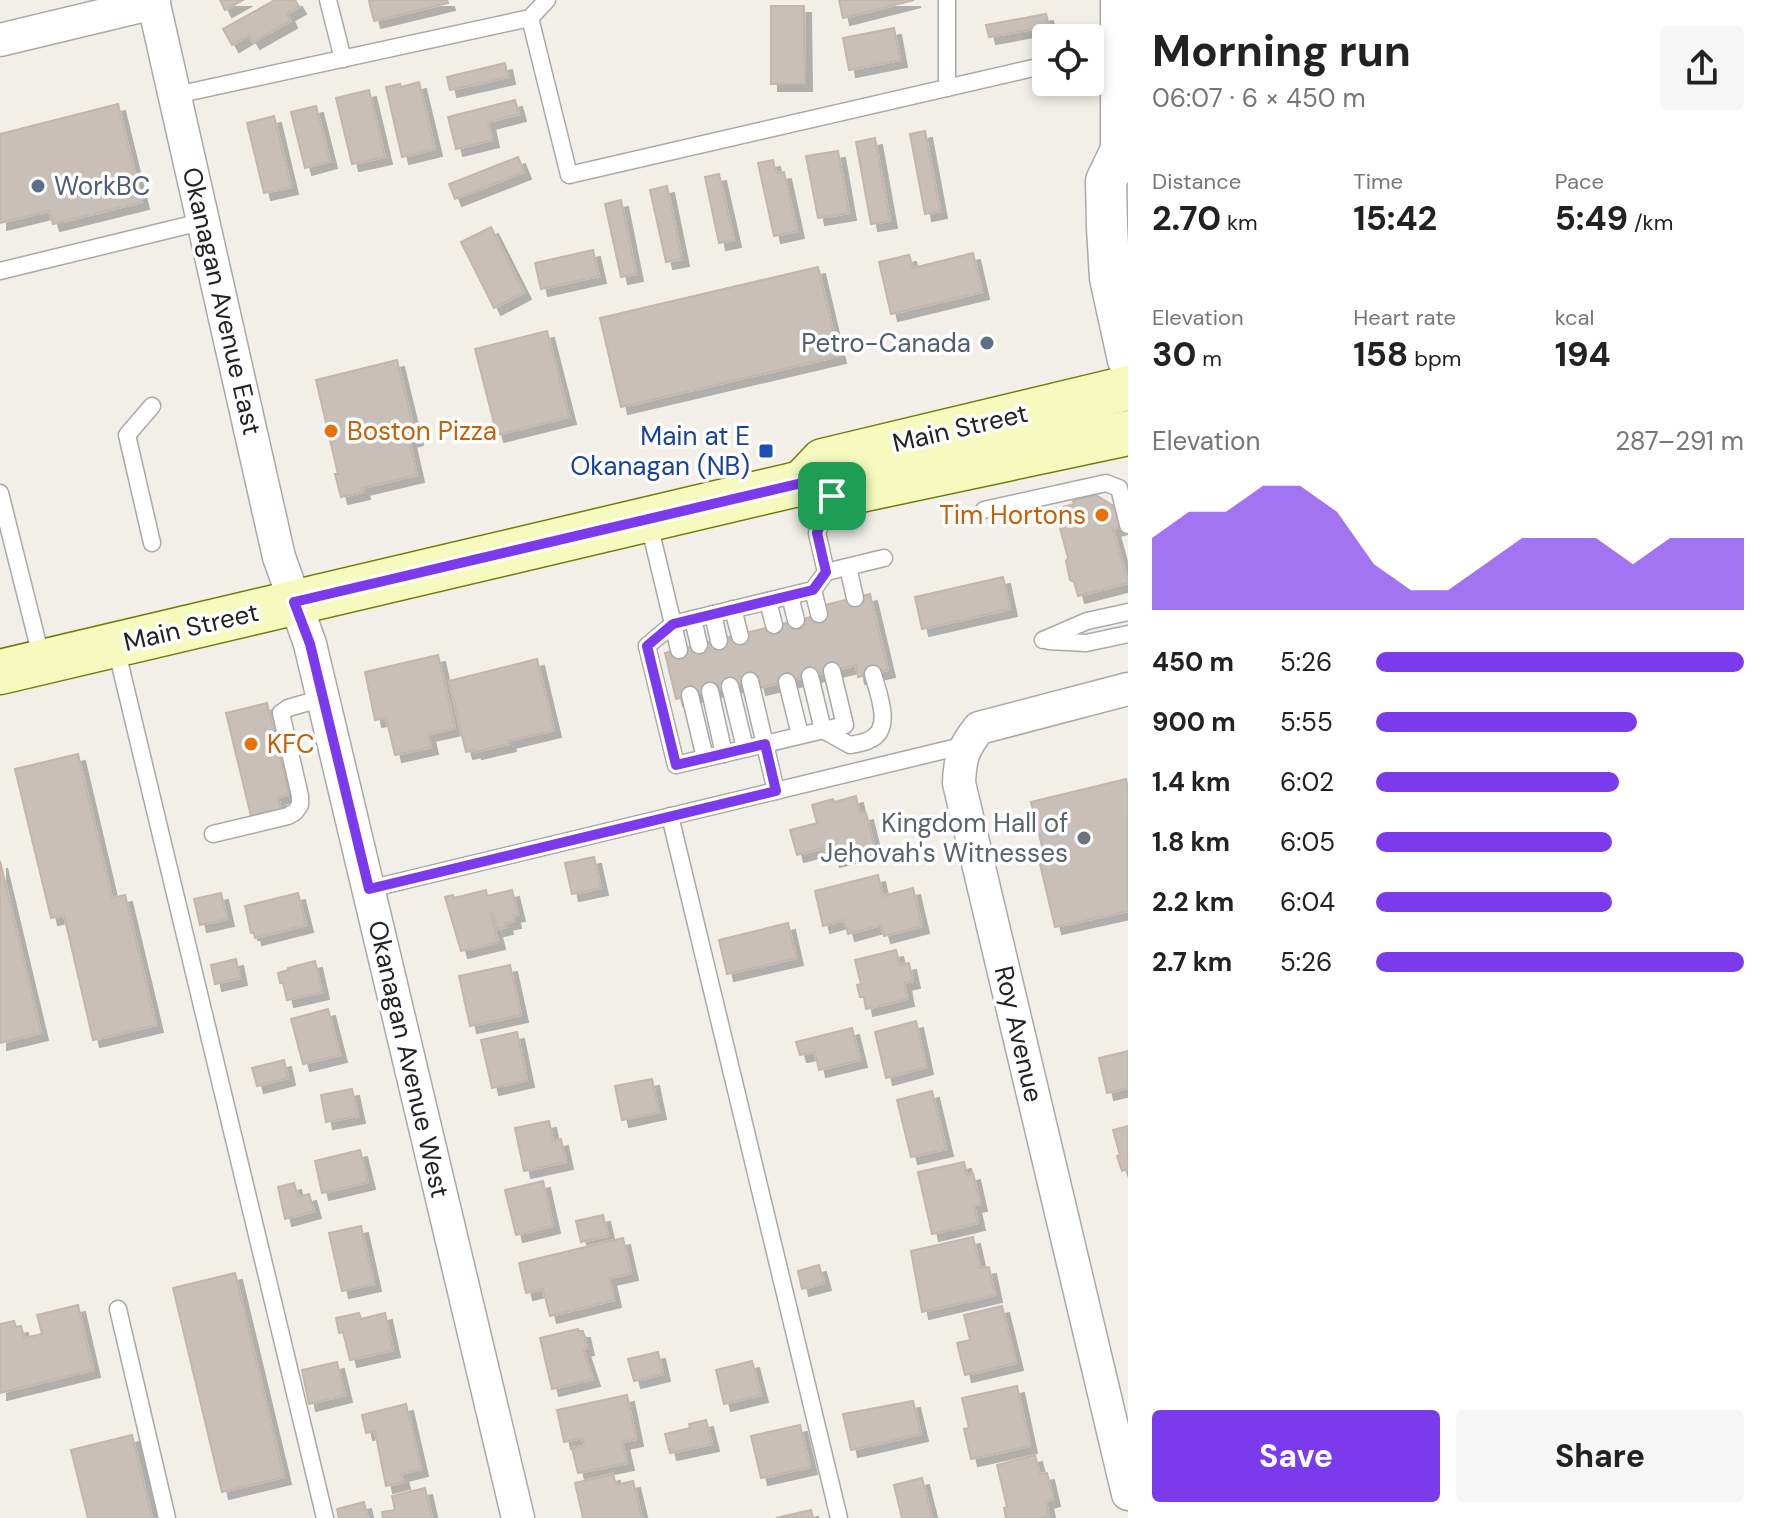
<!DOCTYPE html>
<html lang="en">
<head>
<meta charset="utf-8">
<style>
	body { margin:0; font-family:"DM Sans",sans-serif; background:#f6f6f6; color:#222; height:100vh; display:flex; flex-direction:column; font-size:30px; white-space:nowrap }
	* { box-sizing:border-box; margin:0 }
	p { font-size:26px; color:#767676 }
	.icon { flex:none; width:44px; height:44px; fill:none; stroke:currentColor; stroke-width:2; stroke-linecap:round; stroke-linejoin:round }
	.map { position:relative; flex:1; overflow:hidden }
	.details { display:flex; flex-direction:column; background:#fff; width:640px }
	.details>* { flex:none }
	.tools { position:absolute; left:1032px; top:24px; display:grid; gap:16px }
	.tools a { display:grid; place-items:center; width:72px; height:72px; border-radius:8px; background:#fff; box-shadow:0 4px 12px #0003; font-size:40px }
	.pin { position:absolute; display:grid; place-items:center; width:68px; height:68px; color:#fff; margin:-34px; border-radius:16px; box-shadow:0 4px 12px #0006 }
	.round { display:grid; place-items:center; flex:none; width:84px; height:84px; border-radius:8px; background:#f6f6f6 }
	.overview { display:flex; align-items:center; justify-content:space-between; height:136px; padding:0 24px }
	h1 { font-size:44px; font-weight:700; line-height:60px }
	.figures { display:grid; grid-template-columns:repeat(3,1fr); gap:12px; height:136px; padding:8px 24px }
	.figures div { display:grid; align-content:center }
	.figures b { font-size:34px; font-weight:700 }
	.figures small { font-size:22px; font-weight:400 }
	.figures p { font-size:22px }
	.chart { height:224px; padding:16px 24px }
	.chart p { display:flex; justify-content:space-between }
	.chart svg { width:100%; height:144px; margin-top:8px; fill:#7c3aed; opacity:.7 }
	.primary-button { display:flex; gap:16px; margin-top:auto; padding:16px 24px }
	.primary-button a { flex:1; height:92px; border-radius:8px; background:#7c3aed; color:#fff; font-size:32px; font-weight:700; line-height:92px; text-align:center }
	.primary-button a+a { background:#f6f6f6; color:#222 }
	ul { padding:0 24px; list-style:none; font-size:26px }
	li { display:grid; grid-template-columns:128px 96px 1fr; align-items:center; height:60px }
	li i { height:20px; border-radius:10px; background:#7c3aed }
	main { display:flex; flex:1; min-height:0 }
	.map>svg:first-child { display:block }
</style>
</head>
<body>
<main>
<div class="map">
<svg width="1128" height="1518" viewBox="0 0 1128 1518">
	<defs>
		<filter id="shadow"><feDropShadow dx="7" dy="7" stdDeviation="0" flood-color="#0004"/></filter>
	</defs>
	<rect width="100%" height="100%" fill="#f2efe9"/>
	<g fill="#c7bfb8" stroke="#c4b6ab" stroke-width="2" filter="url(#shadow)">
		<path d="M220,0H243L225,10Z"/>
		<path d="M275,0H295L299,7L287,14L290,21L253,42L249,35L232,45L223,29Z"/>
		<path d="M374,0H447L448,3L374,21L369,1Z"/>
		<path d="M839,0H914L843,18Z"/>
		<path d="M771,6H804L805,84H771Z"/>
		<path d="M1046,14L1049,26L989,37L986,25Z"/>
		<path d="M894,28L900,60L849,70L843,38Z"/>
		<path d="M505,63L508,77L450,90L447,77Z"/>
		<path d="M419,82L435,149L402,157L386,87L400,84L401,87Z"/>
		<path d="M369,90L385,157L352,164L336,98Z"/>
		<path d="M515,100L519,114L488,122L492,140L456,149L448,117Z"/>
		<path d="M118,104L142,202L53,224L49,211L0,223V134Z"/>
		<path d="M316,106L330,161L305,168L291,112Z"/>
		<path d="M274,116L291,187L264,193L247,123Z"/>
		<path d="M925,131L940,211L925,214L910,134Z"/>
		<path d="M875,138L890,221L871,224L856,142Z"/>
		<path d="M838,151L849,213L818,218L806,156Z"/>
		<path d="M518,157L524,172L455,199L449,184Z"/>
		<path d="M773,160L776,173L784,172L797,231L774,236L758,163Z"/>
		<path d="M719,174L734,240L719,243L705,177Z"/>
		<path d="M667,186L682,259L666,262L650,190Z"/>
		<path d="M621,200L636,274L621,277L605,204Z"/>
		<path d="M491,227L524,292L494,308L461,242Z"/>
		<path d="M593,250L599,276L541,289L535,263Z"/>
		<path d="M973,253L982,292L891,314L879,262L909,255L913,268Z"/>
		<path d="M818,267L839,356L621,407L600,318Z"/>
		<path d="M547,331L569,417L497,435L475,349Z"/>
		<path d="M397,360L416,438L409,440L417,475L362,488L363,492L341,497L335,474H338L316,380Z"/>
		<path d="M1096,495L1115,507L1121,527L1113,529L1128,583L1078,596L1074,582L1070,580L1066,561L1068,558L1055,509L1074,504L1073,501Z"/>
		<path d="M1003,577L1010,609L922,629L915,597Z"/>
		<path d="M870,594L888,670L858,677L856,665L759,688L757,680L676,699L665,653L827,613L825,605Z"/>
		<path d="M438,655L455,728L428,734L431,747L395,755L386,718L375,720L365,672Z"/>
		<path d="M537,659L554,730L508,741L509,744L475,752L474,750L466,752L449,681Z"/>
		<path d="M267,703L289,794L278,797L281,809L251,816L226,713Z"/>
		<path d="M78,754L112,898L125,895L156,1025L93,1040L64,915L51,918L15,769Z"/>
		<path d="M1126,779L1128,788V815L1127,816L1128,911L1055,927L1038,856L1044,854L1031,802Z"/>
		<path d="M856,796L860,815L866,813L875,849L833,860L830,849L823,851V848L797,855L790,830L817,823L812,805L833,799L834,802Z"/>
		<path d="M594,857L601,888L572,894L565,863Z"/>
		<path d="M0,861L41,1033L0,1043Z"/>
		<path d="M878,875L883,896L913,888L922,926L884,936L881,925L848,934L844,920L823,926L815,891Z"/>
		<path d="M486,890L487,896L512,890L518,914L513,915L514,921L505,923L506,927L497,929L493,913L491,914L498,942L461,951L445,897L453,895L454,898Z"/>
		<path d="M221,893L227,919L200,925L194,899Z"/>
		<path d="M298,893L306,925L255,938L254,933H251L245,906Z"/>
		<path d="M788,923L796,958L727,974L719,940Z"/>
		<path d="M896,950L900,965L909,963L913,981L904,983L907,999L866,1009L864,997H860L857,985L861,984L855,960Z"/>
		<path d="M236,959L240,978L215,984L211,965Z"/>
		<path d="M315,961L322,992L287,1000L283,983H280L278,973L288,970V968Z"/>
		<path d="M510,965L521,1015L470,1026L459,976Z"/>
		<path d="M328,1009L340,1055L303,1064L291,1019Z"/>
		<path d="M916,1021L926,1067L886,1078L875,1032Z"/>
		<path d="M852,1028L860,1060L819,1070L815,1052L800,1055L796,1042Z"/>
		<path d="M517,1032L527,1080L492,1088L481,1040Z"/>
		<path d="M1128,1051V1088L1107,1093L1099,1058Z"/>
		<path d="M284,1060L288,1078L257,1086L252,1068Z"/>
		<path d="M652,1079L659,1112L622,1120L615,1086Z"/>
		<path d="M352,1089L358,1116L326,1122L321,1095Z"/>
		<path d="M932,1091L946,1149L911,1157L897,1100Z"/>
		<path d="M549,1121L553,1141L561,1139L566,1162L524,1171L515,1128Z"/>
		<path d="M1128,1126V1169L1122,1171L1117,1156L1120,1155L1113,1130Z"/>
		<path d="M360,1150L368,1182L322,1193L315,1161Z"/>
		<path d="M964,1162L967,1175L973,1173L980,1204L974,1205L978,1223L932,1234L918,1172Z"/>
		<path d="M543,1181L553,1226L516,1235L505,1190Z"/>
		<path d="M294,1183L298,1197L309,1194L314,1211L285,1219L278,1187Z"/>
		<path d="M603,1215L608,1236L581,1242L576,1221Z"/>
		<path d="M361,1226L374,1284L342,1291L329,1233Z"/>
		<path d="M973,1237L980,1268L989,1267L995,1295L922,1312L911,1251Z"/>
		<path d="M623,1238L631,1273L609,1278L614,1300L550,1316L543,1289L526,1293L519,1263Z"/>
		<path d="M819,1265L824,1283L802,1289L798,1271Z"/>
		<path d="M235,1273L284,1477L222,1492L173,1288Z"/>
		<path d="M78,1305L93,1370L0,1393V1324L14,1321L16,1327L21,1326L24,1338L42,1334L37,1315Z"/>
		<path d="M1002,1306L1016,1363L965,1375L957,1343L970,1340L964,1315Z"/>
		<path d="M359,1313L361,1319L385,1313L393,1350L350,1360L343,1332L339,1333L336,1318Z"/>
		<path d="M578,1329L579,1331H583L587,1348L583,1349L593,1379L552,1389L540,1338Z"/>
		<path d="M658,1352L663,1374L634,1381L628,1359Z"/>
		<path d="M752,1361L761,1395L724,1404L716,1370Z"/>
		<path d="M337,1362L345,1395L309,1404L302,1370Z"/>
		<path d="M1017,1386L1030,1446L971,1459L964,1429L969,1428L962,1398Z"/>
		<path d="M627,1395L636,1439L622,1442L627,1463L578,1473L572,1448L584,1446L582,1438L564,1442L557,1410Z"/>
		<path d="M913,1401L921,1434L851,1450L843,1414Z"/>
		<path d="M406,1404L421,1469L401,1474L403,1482L386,1486L375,1431L366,1433L362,1415Z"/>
		<path d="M706,1420L712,1444L670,1453L665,1434L690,1428L689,1424Z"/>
		<path d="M800,1425L810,1467L761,1478L751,1436Z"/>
		<path d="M132,1435L152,1518H88L71,1450Z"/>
		<path d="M1035,1455L1040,1474L1047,1473L1053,1499L1046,1501L1049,1516L1039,1518H1006L1004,1508L1007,1507L997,1465Z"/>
		<path d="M613,1474L616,1485L633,1481L642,1518H583L575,1483Z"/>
		<path d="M922,1478L932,1518H902L894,1485Z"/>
		<path d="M425,1488L432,1518H383L382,1512L395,1510L392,1496Z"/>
		<path d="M364,1502L368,1518H339L337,1509Z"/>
		<path d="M811,1510L813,1518H776Z"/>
	</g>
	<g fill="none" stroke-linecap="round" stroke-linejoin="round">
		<g stroke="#a9a9a9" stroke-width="19">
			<g id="service">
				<path d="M328,0L343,59"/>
				<path d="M947,0V88"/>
				<path d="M530,18L569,175L1046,65"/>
				<path d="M1090,54L1119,47"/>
				<path d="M176,95L530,18L547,0"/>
				<path d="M0,271L205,221"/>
				<path d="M152,406L127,435L152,543"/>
				<path d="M0,493L42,660"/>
				<path d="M984,510L1106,483L1119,488L1128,525"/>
				<path d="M648,520L673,624L813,590L826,572L817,533L832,497"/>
				<path d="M848,567L855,598"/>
				<path d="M826,572L884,558"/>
				<path d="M813,590L819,614"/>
				<path d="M790,596L796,620"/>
				<path d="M768,601L774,625"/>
				<path d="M733,609L740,636"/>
				<path d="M713,614L719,641"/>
				<path d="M693,619L699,645"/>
				<path d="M1043,640L1087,621L1128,612"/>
				<path d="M1049,641L1086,643L1128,634"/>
				<path d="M116,648L325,1518"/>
				<path d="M679,650L673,624L647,646L676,765L845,725L832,671"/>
				<path d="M810,676L823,730L850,745C856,744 863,743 869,740C894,730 878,693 873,674"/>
				<path d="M750,681L776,791"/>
				<path d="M787,682L800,735"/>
				<path d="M730,686L745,748"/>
				<path d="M710,691L724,754"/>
				<path d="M690,695L705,758"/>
				<path d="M670,816L839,1518"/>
				<path d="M213,834L288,816L295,812L300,805V796L281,713L288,708L323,698"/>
				<path d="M369,889L966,745"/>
				<path d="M118,1309L167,1518"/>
			</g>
		</g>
		<g stroke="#a9a9a9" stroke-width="35">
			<g id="minor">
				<path d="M153,0L279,557L310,644L518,1518"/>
				<path d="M0,40L154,3"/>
				<path d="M1128,689L979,728C963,748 960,758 959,783L1128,1494"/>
			</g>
		</g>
		<g stroke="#a9a9a9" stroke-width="43">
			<path id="tertiary" d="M1121,0V150L1106,181L1107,227L1110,278L1128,360"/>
		</g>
		<g stroke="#707d05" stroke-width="47">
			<g id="secondary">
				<path d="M802,483L832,496L1128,433"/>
				<path d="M0,672L802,483L823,461L1128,388"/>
			</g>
		</g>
		<use href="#service" stroke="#fff" stroke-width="16"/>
		<use href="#minor" stroke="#fff" stroke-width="32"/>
		<use href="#tertiary" stroke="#fff" stroke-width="40"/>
		<use href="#secondary" stroke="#f7fabf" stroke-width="44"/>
	</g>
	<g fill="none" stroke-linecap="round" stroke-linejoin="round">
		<g stroke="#fff" stroke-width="16">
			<path id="route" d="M802,483L832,496L817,533L826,572L813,590L673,624L647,646L676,765L765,744L776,791L369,889L310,644L294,602Z"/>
		</g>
		<use href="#route" stroke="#7c3aed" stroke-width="10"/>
	</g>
	<g fill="#5c6f8a" stroke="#fff" stroke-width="3">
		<circle cx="38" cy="186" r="8"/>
		<circle cx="987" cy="343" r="8"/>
	</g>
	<g fill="#e8710a" stroke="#fff" stroke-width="3">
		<circle cx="331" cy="431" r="8"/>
		<circle cx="1102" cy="515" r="8"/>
		<circle cx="251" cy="744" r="8"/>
	</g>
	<rect fill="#1a4fb4" stroke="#fff" stroke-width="3" x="758" y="443" width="16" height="16" rx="4"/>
	<circle fill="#6b7280" stroke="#fff" stroke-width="3" cx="1084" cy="838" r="8"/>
	<g text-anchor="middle" stroke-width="7" stroke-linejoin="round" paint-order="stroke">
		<g font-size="26" fill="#4e5e75" stroke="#fff" text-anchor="start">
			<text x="54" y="195">WorkBC</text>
			<text x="971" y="352" text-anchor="end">Petro-Canada</text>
		</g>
		<g font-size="26" fill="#222" stroke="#fff">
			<text transform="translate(222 301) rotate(77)" y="9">Okanagan Avenue East</text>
			<text transform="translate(960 428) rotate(-13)" y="9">Main Street</text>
			<text transform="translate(191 627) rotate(-13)" y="9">Main Street</text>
			<text transform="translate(1019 1034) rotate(77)" y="9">Roy Avenue</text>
			<text transform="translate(409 1059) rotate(77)" y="9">Okanagan Avenue West</text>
		</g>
		<g font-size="26" fill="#c56008" stroke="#fff" text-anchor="start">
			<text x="347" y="440">Boston Pizza</text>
			<text x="1086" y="524" text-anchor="end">Tim Hortons</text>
			<text x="267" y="753">KFC</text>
		</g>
		<g font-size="26" fill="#164399" stroke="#fff" text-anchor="end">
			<text x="750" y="445">Main at E<tspan x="750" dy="30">Okanagan (NB)</tspan></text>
		</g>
		<g font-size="26" fill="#5b616d" stroke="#fff" text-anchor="end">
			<text x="1068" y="832">Kingdom Hall of<tspan x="1068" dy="30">Jehovah's Witnesses</tspan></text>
		</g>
	</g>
</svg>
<div class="tools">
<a><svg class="icon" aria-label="locate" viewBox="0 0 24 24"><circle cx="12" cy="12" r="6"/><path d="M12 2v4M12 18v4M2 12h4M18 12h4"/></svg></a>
</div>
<div class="pin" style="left:832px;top:496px;background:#1e9e55"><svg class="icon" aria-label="arrive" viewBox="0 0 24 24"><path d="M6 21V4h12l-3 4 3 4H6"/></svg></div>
</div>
<section class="details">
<div class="overview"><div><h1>Morning run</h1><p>06:07 · 6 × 450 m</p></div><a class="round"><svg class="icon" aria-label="share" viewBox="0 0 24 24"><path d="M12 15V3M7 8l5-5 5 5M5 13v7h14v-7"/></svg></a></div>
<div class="figures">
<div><p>Distance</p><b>2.70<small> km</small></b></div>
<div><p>Time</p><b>15:42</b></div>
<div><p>Pace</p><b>5:49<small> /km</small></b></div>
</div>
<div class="figures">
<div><p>Elevation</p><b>30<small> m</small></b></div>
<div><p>Heart rate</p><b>158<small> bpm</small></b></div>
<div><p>kcal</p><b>194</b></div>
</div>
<div class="chart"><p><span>Elevation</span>287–291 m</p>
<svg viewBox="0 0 160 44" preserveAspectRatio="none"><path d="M0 44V22L10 14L20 14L30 6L40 6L50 14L60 30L70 38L80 38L90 30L100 22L110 22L120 22L130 30L140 22L150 22L160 22V44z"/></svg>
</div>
<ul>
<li><b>450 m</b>5:26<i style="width:100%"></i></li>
<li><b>900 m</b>5:55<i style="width:71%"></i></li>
<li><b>1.4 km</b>6:02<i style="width:66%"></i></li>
<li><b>1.8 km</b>6:05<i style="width:64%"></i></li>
<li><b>2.2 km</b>6:04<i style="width:64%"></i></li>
<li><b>2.7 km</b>5:26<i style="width:100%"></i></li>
</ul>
<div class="primary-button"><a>Save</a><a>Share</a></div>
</section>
</main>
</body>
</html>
